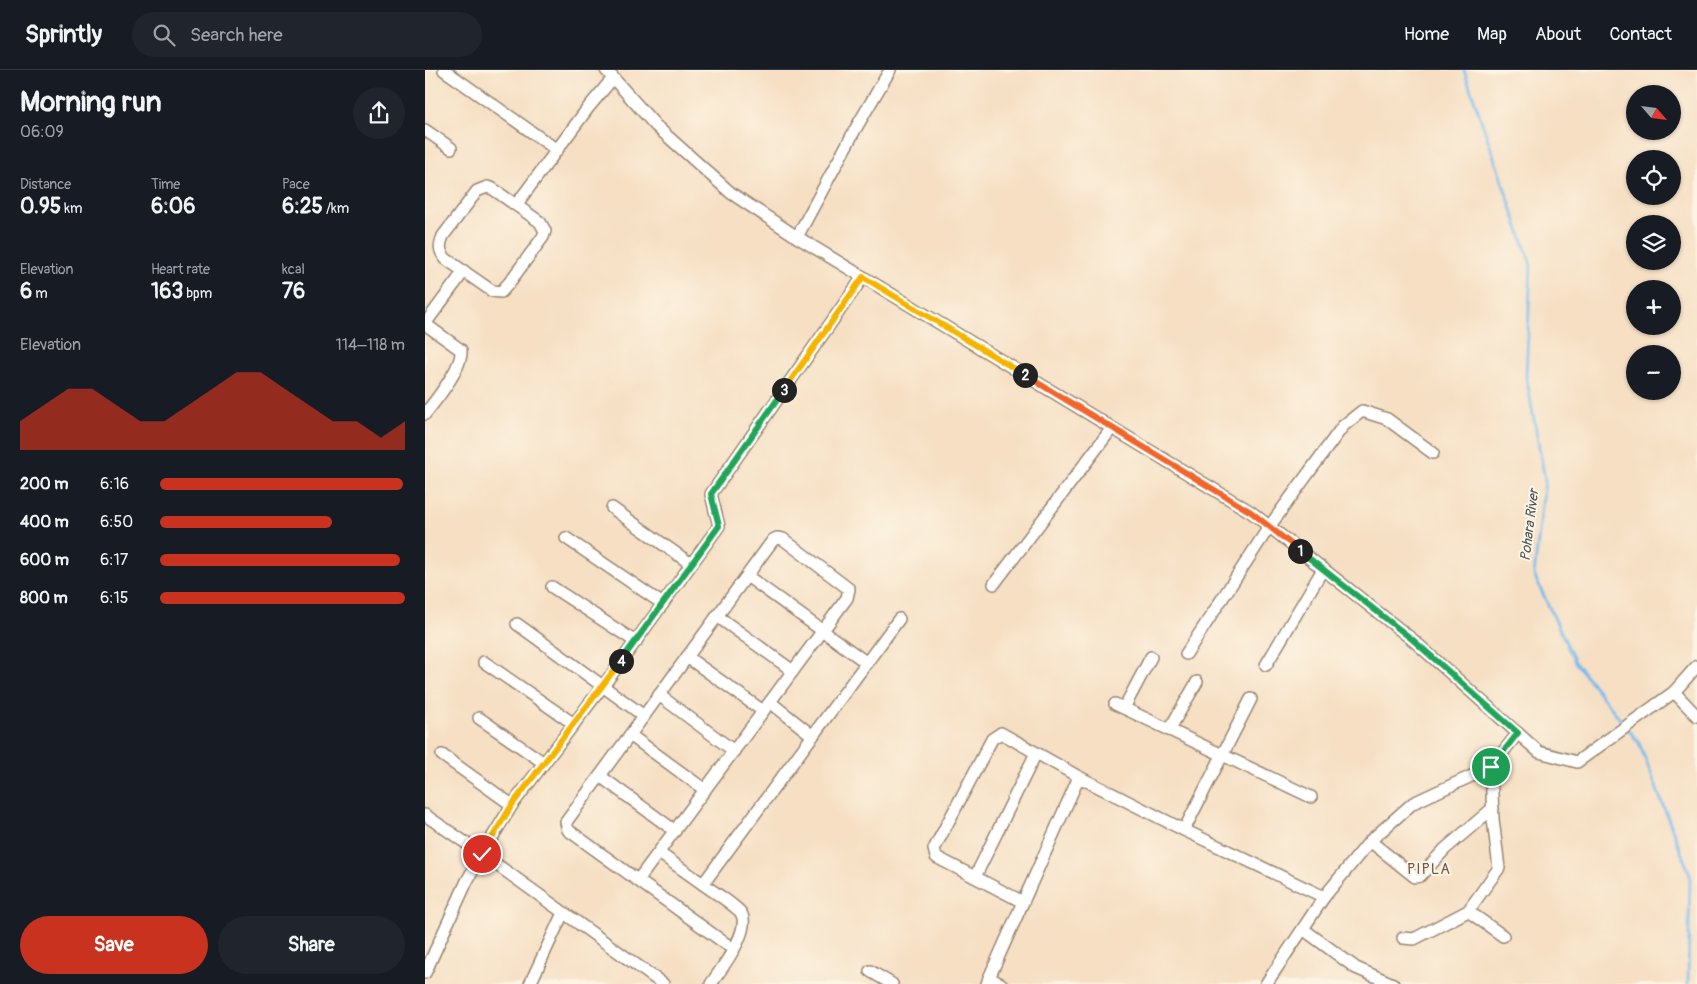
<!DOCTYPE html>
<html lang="en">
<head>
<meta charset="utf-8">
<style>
	body { margin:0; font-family:Pangolin,sans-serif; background:#20242c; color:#f1f3f6; height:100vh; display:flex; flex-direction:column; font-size:19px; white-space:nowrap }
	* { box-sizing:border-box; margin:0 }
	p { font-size:16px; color:#9ea1a6 }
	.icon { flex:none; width:28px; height:28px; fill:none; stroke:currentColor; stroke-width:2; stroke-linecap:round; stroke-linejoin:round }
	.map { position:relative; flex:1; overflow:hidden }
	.sheet { display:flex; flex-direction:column; background:#171b24; width:425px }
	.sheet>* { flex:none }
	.needle { width:32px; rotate:118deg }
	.buttons { position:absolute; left:1201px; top:15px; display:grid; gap:10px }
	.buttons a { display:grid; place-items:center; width:55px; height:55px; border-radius:50%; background:#171b24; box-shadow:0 1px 4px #0004; font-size:25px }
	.pin { position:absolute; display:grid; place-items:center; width:42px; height:42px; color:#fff; margin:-21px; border:2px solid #fff; border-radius:50%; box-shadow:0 1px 5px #0007 }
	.km { position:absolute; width:25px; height:25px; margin:-12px; border-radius:50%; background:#222; color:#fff; font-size:14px; line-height:25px; text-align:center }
	.round { display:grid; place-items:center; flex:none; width:52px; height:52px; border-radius:26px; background:#20242c }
	.summary { display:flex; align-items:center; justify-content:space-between; height:85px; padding:0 20px }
	h1 { font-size:28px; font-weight:700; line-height:38px }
	.metrics { display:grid; grid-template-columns:repeat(3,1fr); gap:8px; height:85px; padding:5px 20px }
	.metrics div { display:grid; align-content:center }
	.metrics b { font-size:21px; font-weight:700 }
	.metrics small { font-size:14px; font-weight:400 }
	.metrics p { font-size:14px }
	.chart { height:140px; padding:10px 20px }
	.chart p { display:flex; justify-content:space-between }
	.chart svg { width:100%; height:90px; margin-top:5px; fill:#c8321e; opacity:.7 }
	.action { display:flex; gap:10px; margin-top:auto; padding:10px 20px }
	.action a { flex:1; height:58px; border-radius:30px; background:#c8321e; color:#fff; font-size:20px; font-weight:700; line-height:58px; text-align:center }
	.action a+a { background:#20242c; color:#f1f3f6 }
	ul { padding:0 20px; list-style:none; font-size:16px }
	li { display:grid; grid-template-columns:80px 60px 1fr; align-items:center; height:38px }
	li i { height:12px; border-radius:6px; background:#c8321e }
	header { display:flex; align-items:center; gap:30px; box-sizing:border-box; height:70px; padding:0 25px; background:#171b24; border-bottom:1px solid #363941 }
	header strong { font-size:24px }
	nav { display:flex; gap:28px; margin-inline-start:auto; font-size:18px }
	.search { width:350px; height:45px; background:#20242c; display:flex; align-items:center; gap:12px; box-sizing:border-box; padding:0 18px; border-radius:28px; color:#9ea1a6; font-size:19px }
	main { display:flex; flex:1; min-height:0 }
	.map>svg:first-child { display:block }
</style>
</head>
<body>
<header>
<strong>Sprintly</strong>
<div class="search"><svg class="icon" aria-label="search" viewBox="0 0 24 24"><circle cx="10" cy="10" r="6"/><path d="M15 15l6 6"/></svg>Search here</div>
<nav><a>Home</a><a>Map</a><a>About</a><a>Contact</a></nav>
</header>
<main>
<section class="sheet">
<div class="summary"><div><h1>Morning run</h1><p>06:09</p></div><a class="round"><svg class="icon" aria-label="share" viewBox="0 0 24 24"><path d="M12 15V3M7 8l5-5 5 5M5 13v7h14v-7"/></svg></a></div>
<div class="metrics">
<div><p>Distance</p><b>0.95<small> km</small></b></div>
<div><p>Time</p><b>6:06</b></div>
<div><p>Pace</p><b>6:25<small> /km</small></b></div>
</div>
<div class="metrics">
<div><p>Elevation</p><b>6<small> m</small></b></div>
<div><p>Heart rate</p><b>163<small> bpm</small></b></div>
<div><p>kcal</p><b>76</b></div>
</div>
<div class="chart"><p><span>Elevation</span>114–118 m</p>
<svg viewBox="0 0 160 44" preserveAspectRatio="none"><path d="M0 44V30L10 22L20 14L30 14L40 22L50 30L60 30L70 22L80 14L90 6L100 6L110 14L120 22L130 30L140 30L150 38L160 30V44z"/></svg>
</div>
<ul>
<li><b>200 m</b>6:16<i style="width:99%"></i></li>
<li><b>400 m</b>6:50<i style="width:70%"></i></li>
<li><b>600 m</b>6:17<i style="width:98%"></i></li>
<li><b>800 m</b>6:15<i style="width:100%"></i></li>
</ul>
<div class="action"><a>Save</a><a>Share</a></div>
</section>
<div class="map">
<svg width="1272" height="914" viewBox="0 0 1272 914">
	<rect width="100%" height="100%" fill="#fcf5e5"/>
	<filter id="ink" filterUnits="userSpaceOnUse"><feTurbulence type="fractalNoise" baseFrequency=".02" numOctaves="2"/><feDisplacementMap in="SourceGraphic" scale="10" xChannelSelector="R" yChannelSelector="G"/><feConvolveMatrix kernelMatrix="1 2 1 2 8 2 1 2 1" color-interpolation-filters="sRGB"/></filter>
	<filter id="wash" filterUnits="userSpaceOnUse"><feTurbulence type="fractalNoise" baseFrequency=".0096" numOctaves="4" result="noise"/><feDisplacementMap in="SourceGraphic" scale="20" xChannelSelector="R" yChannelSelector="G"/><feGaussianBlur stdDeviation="1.12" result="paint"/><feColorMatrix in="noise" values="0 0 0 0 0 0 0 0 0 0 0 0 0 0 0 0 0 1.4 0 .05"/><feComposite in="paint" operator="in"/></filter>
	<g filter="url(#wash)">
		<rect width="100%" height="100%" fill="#f6dfc3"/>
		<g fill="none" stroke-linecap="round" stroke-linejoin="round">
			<g stroke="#77baed" stroke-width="3">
				<path d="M1039,0L1106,195L1101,306L1120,410L1109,505L1150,592L1199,654"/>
				<path d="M1203,659L1214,673L1265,805L1263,914"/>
			</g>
		</g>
	</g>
	<g filter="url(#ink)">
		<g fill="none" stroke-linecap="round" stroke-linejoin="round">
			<g stroke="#988470" stroke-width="14">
				<g id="minor">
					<path d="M19,0L132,80"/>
					<path d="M181,0L231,56L306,123L372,167L826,442L988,570L1114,682L1152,692L1249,622L1272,596"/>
					<path d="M0,60L26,78"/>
					<path d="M62,117L68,119L115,152L120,161L118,167L84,213L76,222L67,221L21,189C14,181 14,176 18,166L52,121Z"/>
					<path d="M91,135L163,38L188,8"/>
					<path d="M372,167L431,58L465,0"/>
					<path d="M0,254L36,280C38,297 11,330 0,344"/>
					<path d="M0,254L39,201"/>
					<path d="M187,438L266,494"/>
					<path d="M141,468L238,534"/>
					<path d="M322,506L442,593"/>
					<path d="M569,514L687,358"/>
					<path d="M127,517L211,572"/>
					<path d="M292,546L368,601"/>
					<path d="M92,554L219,646"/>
					<path d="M761,584L844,457L918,356L937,341L962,349L1008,383"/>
					<path d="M262,587L338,641"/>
					<path d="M59,592L149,654"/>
					<path d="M841,595L898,499"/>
					<path d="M1249,622L1272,646"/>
					<path d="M234,625L309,681"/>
					<path d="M345,632L388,666"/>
					<path d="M690,634L886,727"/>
					<path d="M699,638L726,587"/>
					<path d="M54,648L119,693"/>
					<path d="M744,660L772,612"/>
					<path d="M205,665L280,720"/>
					<path d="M17,685L87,735"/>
					<path d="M1066,697L1068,749L1074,798L1043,841L1078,866"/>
					<path d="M175,706L250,761"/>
					<path d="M0,745L57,784L42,811L0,903"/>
					<path d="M759,760L826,629"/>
					<path d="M945,771L990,807L995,806L1020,779L1068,738"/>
					<path d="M234,783L278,814"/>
					<path d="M550,807L611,683"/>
					<path d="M213,810L422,528L424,519L358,469L352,468L348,470L141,752L143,760L308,879"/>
					<path d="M598,832L511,787L509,779L567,669L576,663L654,707"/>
					<path d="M878,859L931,898L968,914"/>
					<path d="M978,868L989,869L1043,841"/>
					<path d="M445,901L467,914"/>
					<path d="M564,908L654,707L759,760L899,827"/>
					<path d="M105,914L138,843"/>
					<path d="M238,914L57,784L87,735L187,604L294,456L286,424L438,207"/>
					<path d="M286,914C296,899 327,860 316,843C310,835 287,821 278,814L474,549"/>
					<path d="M562,914L564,908L576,914"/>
					<path d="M841,914L899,827L945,771L988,733L1066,697L1093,663"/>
				</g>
			</g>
			<use href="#minor" stroke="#fff" stroke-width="11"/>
		</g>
	</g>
	<g fill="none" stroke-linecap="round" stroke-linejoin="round" filter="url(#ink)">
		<g stroke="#fff" stroke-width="10">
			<path id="split-1" d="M875,481L988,570L1093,663L1066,697"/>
		</g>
		<g stroke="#fff" stroke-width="10">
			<path id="split-2" d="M600,305L826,442L875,481"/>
		</g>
		<g stroke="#fff" stroke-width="10">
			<path id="split-3" d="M359,320L438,207L600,305"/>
		</g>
		<g stroke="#fff" stroke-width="10">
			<path id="split-4" d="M196,591L294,456L286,424L359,320"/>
		</g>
		<g stroke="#fff" stroke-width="10">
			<path id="split-5" d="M57,784L87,735L196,591"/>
		</g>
		<use href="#split-1" stroke="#22a559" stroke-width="6"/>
		<use href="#split-2" stroke="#f0652b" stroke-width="6"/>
		<use href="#split-3" stroke="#f5b400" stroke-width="6"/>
		<use href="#split-4" stroke="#22a559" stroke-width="6"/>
		<use href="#split-5" stroke="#f5b400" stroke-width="6"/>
	</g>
	<g text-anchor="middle" stroke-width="4" stroke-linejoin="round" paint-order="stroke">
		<g font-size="14" font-style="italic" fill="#4d555c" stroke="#fcf5e5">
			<text transform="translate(1104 455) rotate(-83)" y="5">Pohara River</text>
		</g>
		<g font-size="15" letter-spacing="1" fill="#765446" stroke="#fcf5e5">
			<text x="1004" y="804">PIPLA</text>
		</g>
	</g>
</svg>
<div class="buttons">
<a><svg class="needle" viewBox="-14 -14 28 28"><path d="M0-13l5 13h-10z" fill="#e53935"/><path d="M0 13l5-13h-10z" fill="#9ea1a6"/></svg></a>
<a><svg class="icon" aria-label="locate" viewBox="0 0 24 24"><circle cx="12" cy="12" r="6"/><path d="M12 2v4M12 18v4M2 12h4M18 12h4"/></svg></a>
<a><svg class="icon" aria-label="layers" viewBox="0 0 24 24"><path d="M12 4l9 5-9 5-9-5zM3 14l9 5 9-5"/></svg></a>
<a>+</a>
<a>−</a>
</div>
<div class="pin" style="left:1066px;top:697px;background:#1e9e55"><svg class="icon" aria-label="arrive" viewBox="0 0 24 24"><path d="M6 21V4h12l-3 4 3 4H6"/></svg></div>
<div class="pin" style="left:57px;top:784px;background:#d93025"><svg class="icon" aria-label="check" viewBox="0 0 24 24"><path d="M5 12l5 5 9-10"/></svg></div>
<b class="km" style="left:875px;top:481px">1</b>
<b class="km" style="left:600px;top:305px">2</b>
<b class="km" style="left:359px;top:320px">3</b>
<b class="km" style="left:196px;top:591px">4</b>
</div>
</main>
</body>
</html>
